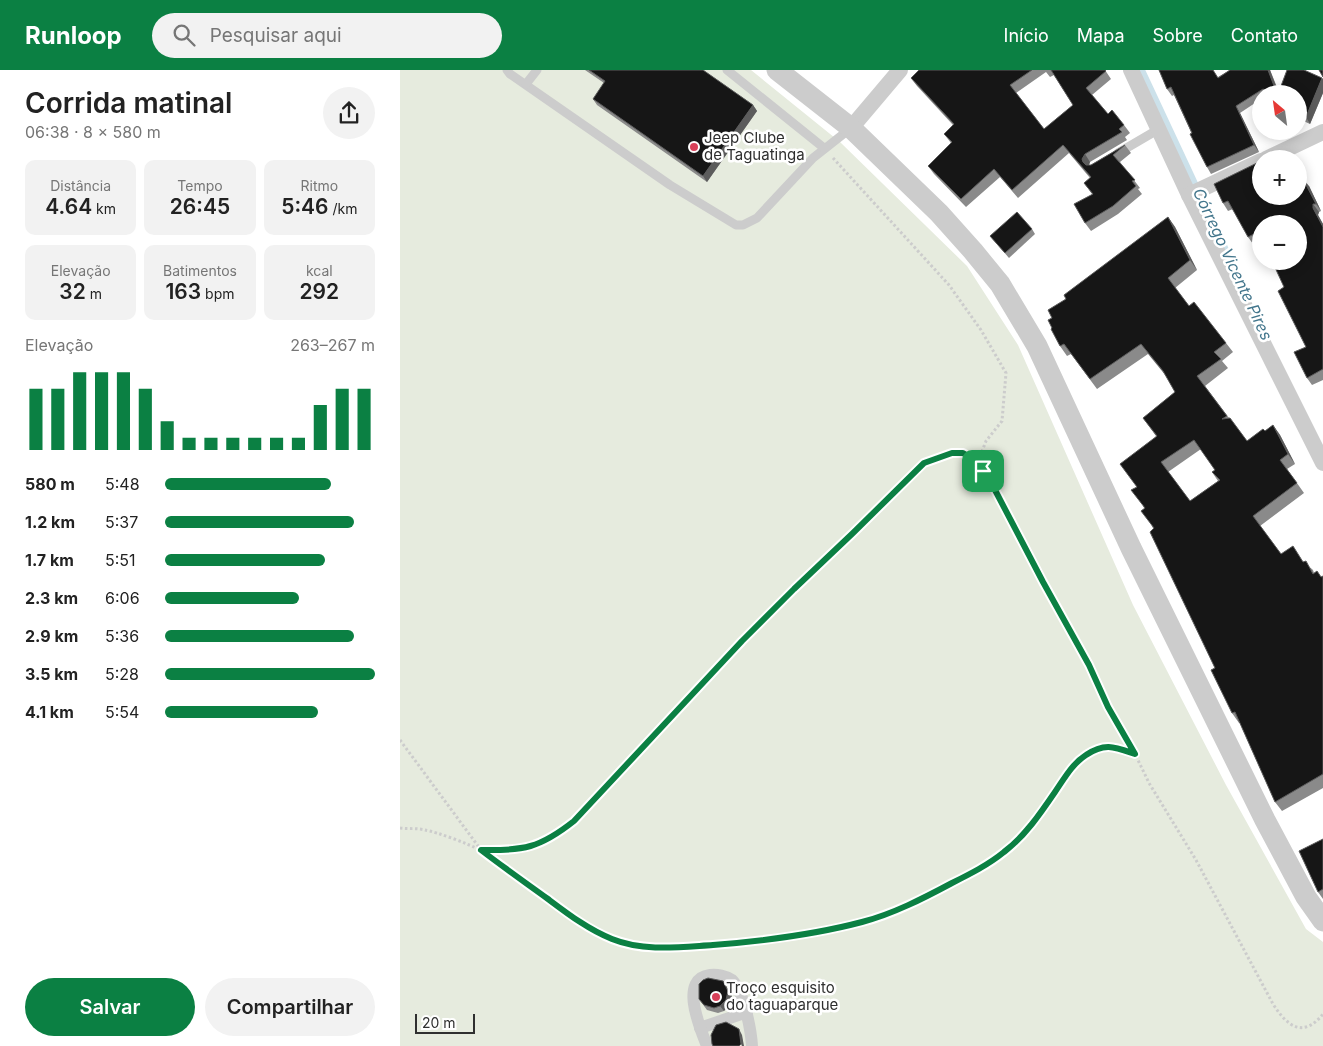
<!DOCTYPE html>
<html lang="pt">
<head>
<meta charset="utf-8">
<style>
	body { margin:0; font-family:Inter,sans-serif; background:#f2f2f2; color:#222; height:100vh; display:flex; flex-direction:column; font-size:19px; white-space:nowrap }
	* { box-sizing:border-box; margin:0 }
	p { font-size:16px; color:#767676 }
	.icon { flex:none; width:28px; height:28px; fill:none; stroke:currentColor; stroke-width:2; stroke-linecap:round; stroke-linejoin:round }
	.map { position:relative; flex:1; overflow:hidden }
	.drawer { display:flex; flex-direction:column; background:#fff; width:400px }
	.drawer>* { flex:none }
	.needle { width:32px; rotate:331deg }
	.tools { position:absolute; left:852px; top:15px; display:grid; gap:10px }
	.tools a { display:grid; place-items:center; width:55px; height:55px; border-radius:50%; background:#fff; box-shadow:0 2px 12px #0003; font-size:25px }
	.scale { position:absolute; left:15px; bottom:12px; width:60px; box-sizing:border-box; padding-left:5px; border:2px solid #2f2f2f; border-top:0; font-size:14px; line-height:18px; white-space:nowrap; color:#2f2f2f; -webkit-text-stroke:4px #fff; paint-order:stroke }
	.pin { position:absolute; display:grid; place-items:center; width:42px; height:42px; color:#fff; margin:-21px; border-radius:10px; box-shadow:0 2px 8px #0006 }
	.round { display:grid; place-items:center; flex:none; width:52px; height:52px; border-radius:26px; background:#f2f2f2 }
	.overview { display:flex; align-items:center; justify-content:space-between; height:85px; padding:0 25px }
	h1 { font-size:28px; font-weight:600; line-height:38px }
	.figures { display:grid; grid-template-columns:repeat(3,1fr); gap:8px; height:85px; padding:5px 25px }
	.figures div { display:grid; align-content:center; border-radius:10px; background:#f2f2f2; text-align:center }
	.figures b { font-size:21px; font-weight:600 }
	.figures small { font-size:14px; font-weight:400 }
	.figures p { font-size:14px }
	.chart { height:140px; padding:10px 25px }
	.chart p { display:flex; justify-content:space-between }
	.chart svg { width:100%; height:90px; margin-top:5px; stroke:#0b8043; stroke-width:6 }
	.button { display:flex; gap:10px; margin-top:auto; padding:10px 25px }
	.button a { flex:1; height:58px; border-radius:30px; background:#0b8043; color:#fff; font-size:20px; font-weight:600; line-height:58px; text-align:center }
	.button a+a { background:#f2f2f2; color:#222 }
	ul { padding:0 25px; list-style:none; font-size:16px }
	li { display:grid; grid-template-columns:80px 60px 1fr; align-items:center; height:38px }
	li i { height:12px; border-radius:6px; background:#0b8043 }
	header { display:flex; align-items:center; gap:30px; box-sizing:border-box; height:70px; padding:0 25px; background:#0b8043; color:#fff }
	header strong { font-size:24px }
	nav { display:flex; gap:28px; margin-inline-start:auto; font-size:18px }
	.search { width:350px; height:45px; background:#f2f2f2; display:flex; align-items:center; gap:12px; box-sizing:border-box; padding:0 18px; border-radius:28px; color:#767676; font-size:19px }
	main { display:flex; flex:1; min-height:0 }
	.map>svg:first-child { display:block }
</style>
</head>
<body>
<header>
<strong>Runloop</strong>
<div class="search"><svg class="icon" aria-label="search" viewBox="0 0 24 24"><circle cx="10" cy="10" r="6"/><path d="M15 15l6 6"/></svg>Pesquisar aqui</div>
<nav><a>Início</a><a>Mapa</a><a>Sobre</a><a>Contato</a></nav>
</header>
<main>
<section class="drawer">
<div class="overview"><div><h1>Corrida matinal</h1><p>06:38 · 8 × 580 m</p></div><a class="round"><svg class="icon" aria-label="share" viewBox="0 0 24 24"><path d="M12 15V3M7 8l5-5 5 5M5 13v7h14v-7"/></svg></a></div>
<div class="figures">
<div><p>Distância</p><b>4.64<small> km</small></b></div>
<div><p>Tempo</p><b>26:45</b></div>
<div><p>Ritmo</p><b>5:46<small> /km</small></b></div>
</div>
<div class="figures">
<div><p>Elevação</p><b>32<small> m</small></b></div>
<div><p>Batimentos</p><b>163<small> bpm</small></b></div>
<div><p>kcal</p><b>292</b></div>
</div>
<div class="chart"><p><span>Elevação</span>263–267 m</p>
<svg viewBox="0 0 160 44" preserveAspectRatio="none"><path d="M5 44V14M15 44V14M25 44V6M35 44V6M45 44V6M55 44V14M65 44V30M75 44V38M85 44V38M95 44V38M105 44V38M115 44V38M125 44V38M135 44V22M145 44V14M155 44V14"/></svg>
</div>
<ul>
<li><b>580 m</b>5:48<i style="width:79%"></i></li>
<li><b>1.2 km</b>5:37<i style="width:90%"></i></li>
<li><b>1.7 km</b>5:51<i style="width:76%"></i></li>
<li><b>2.3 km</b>6:06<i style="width:64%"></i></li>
<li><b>2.9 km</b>5:36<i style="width:90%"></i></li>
<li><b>3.5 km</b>5:28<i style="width:100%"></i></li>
<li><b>4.1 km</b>5:54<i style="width:73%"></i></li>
</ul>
<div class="button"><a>Salvar</a><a>Compartilhar</a></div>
</section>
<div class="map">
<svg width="923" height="976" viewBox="0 0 923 976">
	<rect width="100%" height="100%" fill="#fff"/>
	<path fill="#e6ebde" d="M0,0H351L440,72L567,196L618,275L733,535L826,715L906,859L923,872V976H0Z"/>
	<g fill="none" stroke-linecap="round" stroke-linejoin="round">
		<path stroke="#cce1ea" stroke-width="6" d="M742,0L835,199"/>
		<g stroke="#ccc" stroke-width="3" stroke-dasharray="2.5 2.5" stroke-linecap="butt">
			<path d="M433,88L549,215L581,260L606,303L602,351L586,371L581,384L583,400"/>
			<path d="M0,670L81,780L103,781L138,775L158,763L174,751L342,571L524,393L552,383H563L573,389L583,401L689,595L709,637L735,684L749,713L796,790L873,934C887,956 903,969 923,944"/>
			<path d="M0,758C8,759 17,758 25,760C37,762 69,774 80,780C91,786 101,795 111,802C143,825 175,854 212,869C244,881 279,877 312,875C362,871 412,864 461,852C504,842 597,797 625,763C647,737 664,696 694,680C709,673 720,678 734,684"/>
		</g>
		<g stroke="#ccc" stroke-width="9">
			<path d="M107,0L110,4L270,115L336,155H343L357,148L413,88L451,58"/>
			<path d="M327,0L424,78"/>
			<path d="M126,14L137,0"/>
			<path d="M718,83L759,59"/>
		</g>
		<g stroke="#ccc" stroke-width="12">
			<path d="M300,958L347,942"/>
			<path d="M307,976C301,960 278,909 310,905C317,904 326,906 332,910C344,922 351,960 352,976"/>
		</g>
		<g stroke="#ccc" stroke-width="16">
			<path d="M731,0L789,125L923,393"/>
			<path d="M451,58L500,0"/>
			<path d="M866,89L923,62"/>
			<path d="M789,125L861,91"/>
		</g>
		<path stroke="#ccc" stroke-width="21" d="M377,0L451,58L539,143L573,181L600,214L637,276L731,478L865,750L906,827L923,851"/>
	</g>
	<g fill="#8a8a8a" fill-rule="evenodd">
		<path d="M185,0H303L353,35L357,41L307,112L197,35L193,29L204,13Z"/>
		<path d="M519,0H705L711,9L692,25L708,44L724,55L730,63L725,67L727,70L690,92L689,95H691L725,75L731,83L720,92L740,118L738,119L742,124L718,144L691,161L685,153L692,124L684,113L690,108L669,83L618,128L600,107L566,137L534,104L528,96L551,73L544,64L553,55L517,16L511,8ZM646,2L650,7L654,5L673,35L644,59L616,23Z"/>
		<path d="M759,0L818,7L830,0H870L879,22L923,9V23L910,54L899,49V24H861V29L840,43L859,82L811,104L807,97L774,25L772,26L767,19Z"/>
		<path d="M814,114L861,126L909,116L921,141L919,142L918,145L923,154V310L912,315L907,308L906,277L861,154V170L853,174L848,167L833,139L828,141L823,133Z"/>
		<path d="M768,147L775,157L797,200L775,218L789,236L826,273L833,282L822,291L828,298L805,316L829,348L847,371L865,361L873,355L880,365L895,394L887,399L904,423L860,456L881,484L904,492L913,500L914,503L917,501L921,507L923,506V718L882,741L875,732L840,653H839L832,643L815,598L744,438L737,417L756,366L743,348L775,322L766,306L748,284L697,319L671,284L667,286L660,276L652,258V248ZM801,379L815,400L812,402L818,411L790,431L768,402Z"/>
		<path d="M632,159L635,164L609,188L590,166Z"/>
		<path d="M923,769V829L918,822Z"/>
		<path d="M323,911L332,926L329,935L324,941L318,943L307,940L299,929Z"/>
	</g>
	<g fill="#5c5c5c">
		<path d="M868,0H870L879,24H877Z"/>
		<path d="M922,8L923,9V23L910,54L906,47Z"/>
		<path d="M353,35L357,41L307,112L303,106Z"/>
		<path d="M836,36L840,43L859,82L854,75Z"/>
		<path d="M685,84L690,92L688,97L683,92L682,89Z"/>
		<path d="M903,109L909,116L921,141L916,134Z"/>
		<path d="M913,134L919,142L918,145L923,154V157L913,138Z"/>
		<path d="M768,147L775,157L797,200L790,190Z"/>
		<path d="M873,355L880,365L895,394L888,384Z"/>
		<path d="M323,911L332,926L329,935L324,941L320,936Z"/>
		<path d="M339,959L342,965L344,976H342L341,974Z"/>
	</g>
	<g fill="#161616" stroke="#5c5c5c" fill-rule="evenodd">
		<path d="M189,0H303L353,35L303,106L193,29L205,11Z"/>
		<path d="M519,0H632L610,15L644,59L673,35L651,0H705L706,1L686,18L708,44L712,40L724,55L719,59L722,62L685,84L682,89L683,92L686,95H691L725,75L713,85L735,110L732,111L736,116L713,136L685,153L674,134L693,124L684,113L691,107L663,75L612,120L594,99L561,129L528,96L552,72L544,64L554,54L511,8Z"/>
		<path d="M759,0H813L818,8L830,0H868L877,24H874L863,19L836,36L854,75L807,97L790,64L792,63L771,17L767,19Z"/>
		<path d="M887,0H904L922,8L906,47L899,45V24H878Z"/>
		<path d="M919,0H923V7Z"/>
		<path d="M861,91V126H899V111L903,109L916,134H913V138L923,157V299L907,308L894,282L906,277L878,221L884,217L872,191H899V154H861V169L858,162L848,167L828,131L823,133L814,114Z"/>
		<path d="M617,142L632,159L605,183L590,166Z"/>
		<path d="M768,147L790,190L768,208L789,236L794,232L826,273L814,282L821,289L797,306L827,346L822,349L830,348L847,371L863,359L865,361L873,355L888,384L880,390L897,413L853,446L881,484L893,476L903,492L906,491L913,504L917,501L921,507L923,506V704L875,732L835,642L832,643L811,600L815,598L750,462L754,458L741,441L745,438L731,420L737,417L720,394L757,366L743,348L775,322L763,301L741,274L690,309L664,274L660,276L651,259L652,258L648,250L652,248L648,240L666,229L664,225ZM794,370L815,400L812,402L820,410L790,431L761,392Z"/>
		<path d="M923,769V819L918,822L899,781Z"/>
		<path d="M308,908L323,911L328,921L326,930L320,936L314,938L304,935L299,929V914L303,910Z"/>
		<path d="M326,952L339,959L341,974L339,976H313L312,974L311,965L316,955Z"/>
	</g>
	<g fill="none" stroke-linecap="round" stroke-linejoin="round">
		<g stroke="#fff" stroke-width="10">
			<path id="route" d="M552,383H563L573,389L583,401L595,420L643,512L689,595L708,637L735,684C715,677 705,672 686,685C672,694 664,709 655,722C640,744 625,766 604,782C588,795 570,804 552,813C524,828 493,844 462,852C413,865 363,871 313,875C280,877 244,882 212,869C189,860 168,844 148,829C126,813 103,797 81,780C123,781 140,778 174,751L342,571L394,519L453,463L524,393Z"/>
		</g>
		<use href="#route" stroke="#0b8043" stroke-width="6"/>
	</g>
	<g fill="#d83f58" stroke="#fff" stroke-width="2">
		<circle cx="294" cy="77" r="5"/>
		<circle cx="316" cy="927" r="5"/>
	</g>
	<g text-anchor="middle" stroke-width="5" stroke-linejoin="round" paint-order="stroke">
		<g font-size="15" fill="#2f2f2f" stroke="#fff" text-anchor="start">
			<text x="304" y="73">Jeep Clube<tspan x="304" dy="17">de Taguatinga</tspan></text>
			<text x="326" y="923">Troço esquisito<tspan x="326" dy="17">do taguaparque</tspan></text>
		</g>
		<g font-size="16" font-style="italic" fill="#43768c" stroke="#fff">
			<text transform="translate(833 194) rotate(65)" y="6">Córrego Vicente Pires</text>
		</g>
	</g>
</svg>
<div class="tools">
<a><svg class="needle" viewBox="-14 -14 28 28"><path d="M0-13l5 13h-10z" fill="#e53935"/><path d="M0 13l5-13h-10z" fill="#767676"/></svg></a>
<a>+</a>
<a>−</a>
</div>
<div class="scale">20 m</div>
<div class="pin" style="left:583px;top:401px;background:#1e9e55"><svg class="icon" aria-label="arrive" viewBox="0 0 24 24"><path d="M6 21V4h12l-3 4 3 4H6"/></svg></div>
</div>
</main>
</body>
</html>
